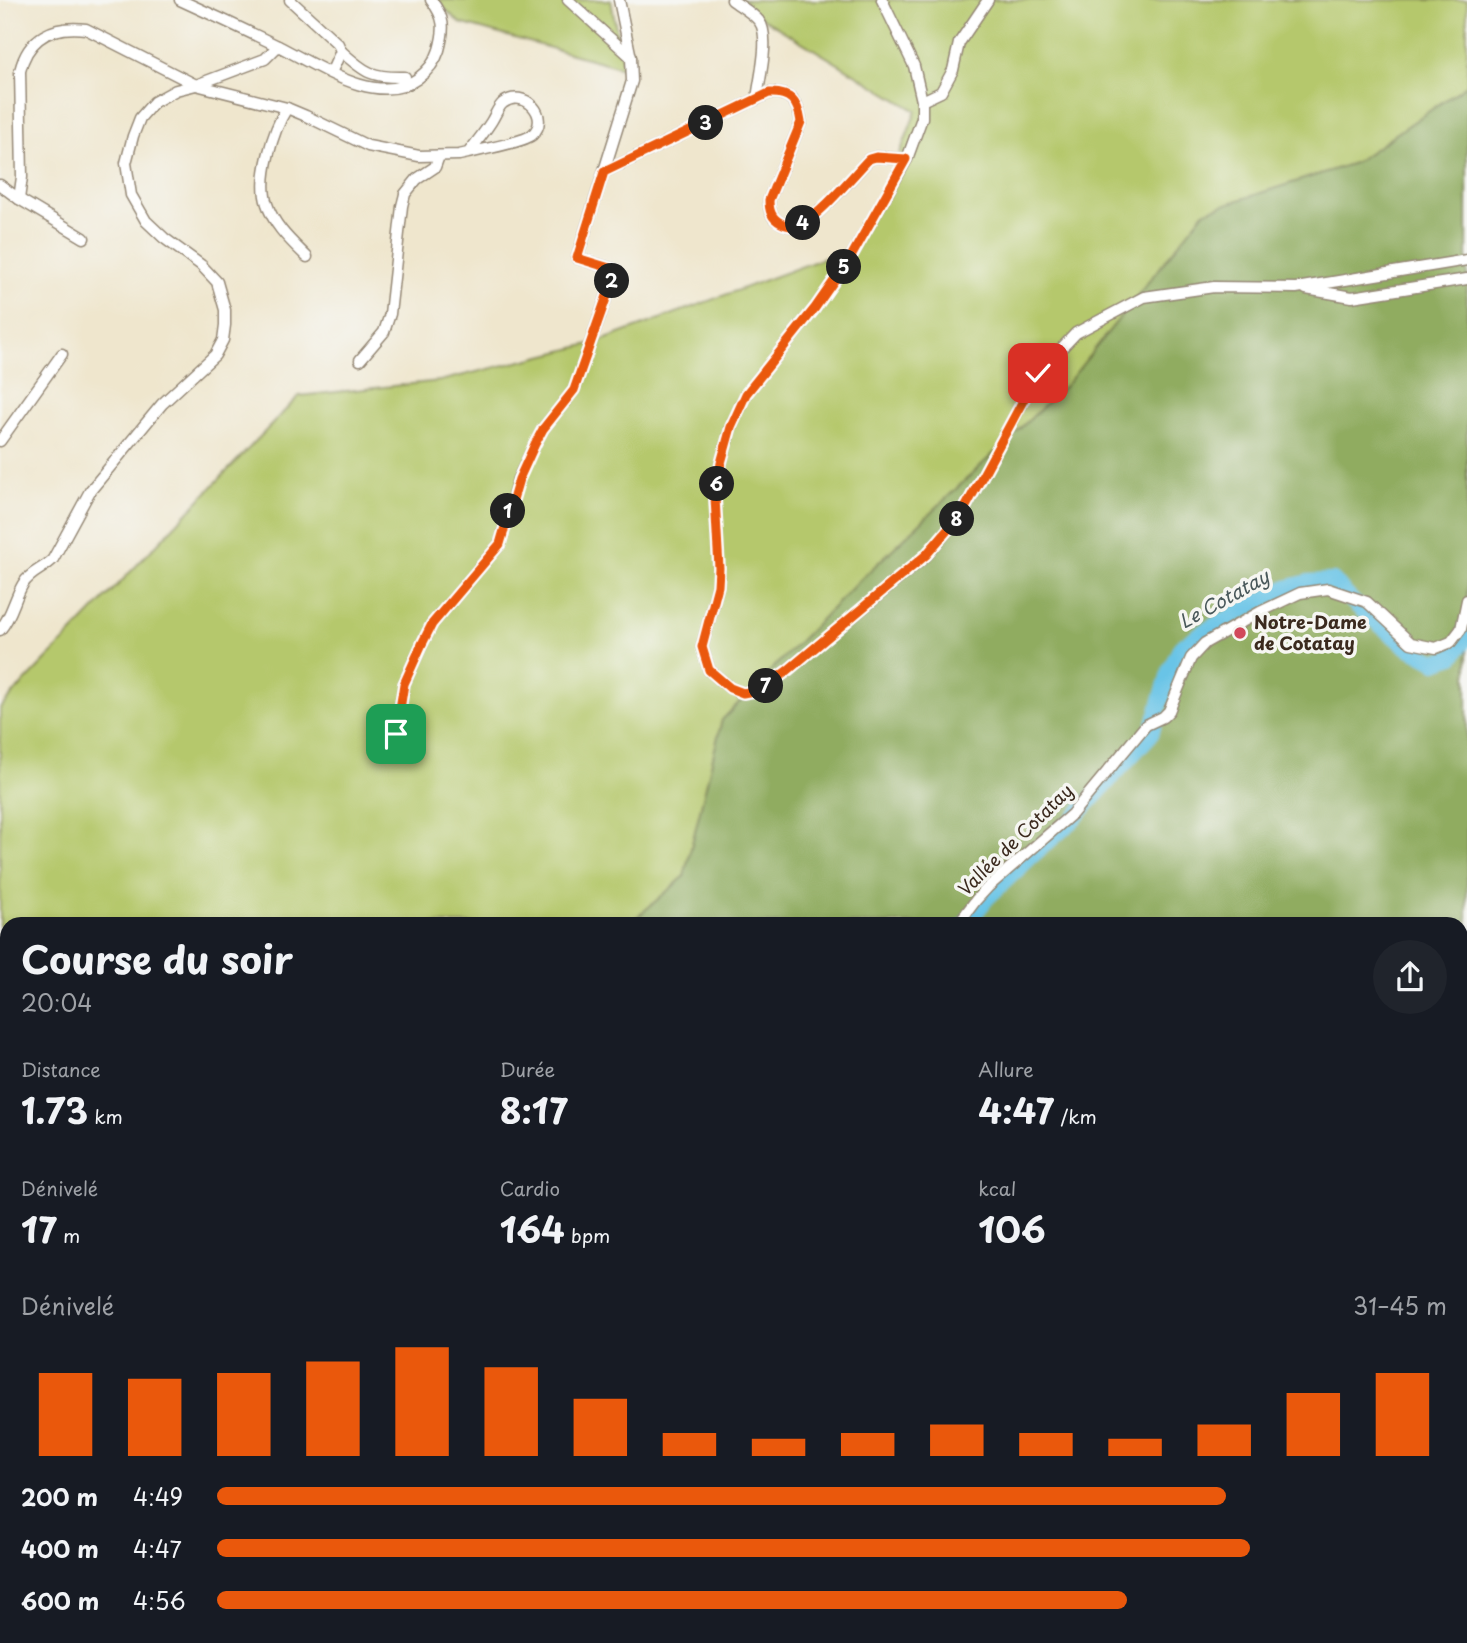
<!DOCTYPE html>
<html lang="fr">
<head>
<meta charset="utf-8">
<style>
	body { margin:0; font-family:"Playpen Sans",sans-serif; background:#20242c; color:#f1f3f6; height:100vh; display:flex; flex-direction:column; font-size:26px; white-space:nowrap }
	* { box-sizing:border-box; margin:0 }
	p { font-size:23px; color:#9ea1a6 }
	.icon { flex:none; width:38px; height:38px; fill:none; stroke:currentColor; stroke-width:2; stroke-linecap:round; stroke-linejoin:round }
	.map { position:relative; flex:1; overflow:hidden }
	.side { position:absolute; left:0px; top:917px; width:1468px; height:726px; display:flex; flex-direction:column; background:#171b24; border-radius:21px 21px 0 0; box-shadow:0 4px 10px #0003 }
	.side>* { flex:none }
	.pin { position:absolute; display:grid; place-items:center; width:60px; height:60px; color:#fff; margin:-30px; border-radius:14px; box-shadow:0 4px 10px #0006 }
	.km { position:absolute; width:35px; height:35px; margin:-18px; border-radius:50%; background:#222; color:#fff; font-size:19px; line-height:35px; text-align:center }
	.round { display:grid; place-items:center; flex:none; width:74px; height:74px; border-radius:37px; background:#20242c }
	.summary { display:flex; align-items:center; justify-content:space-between; height:119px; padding:0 21px }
	h1 { font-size:38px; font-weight:700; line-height:52px }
	.figures { display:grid; grid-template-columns:repeat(3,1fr); gap:10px; height:119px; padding:7px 21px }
	.figures div { display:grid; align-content:center }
	.figures b { font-size:35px; font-weight:700 }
	.figures small { font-size:19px; font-weight:400 }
	.figures p { font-size:19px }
	.chart { height:196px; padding:14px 21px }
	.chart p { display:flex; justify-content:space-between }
	.chart svg { width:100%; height:126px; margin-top:7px; stroke:#ea580c; stroke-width:6 }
	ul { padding:0 21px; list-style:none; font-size:23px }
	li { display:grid; grid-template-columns:112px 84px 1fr; align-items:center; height:52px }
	li i { height:18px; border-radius:9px; background:#ea580c }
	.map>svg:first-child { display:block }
</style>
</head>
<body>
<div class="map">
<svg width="1467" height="1643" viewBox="0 0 1467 1643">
	<rect width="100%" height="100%" fill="#f6f6f2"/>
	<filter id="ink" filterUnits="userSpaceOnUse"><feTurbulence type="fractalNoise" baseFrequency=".0143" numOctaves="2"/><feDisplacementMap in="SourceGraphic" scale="14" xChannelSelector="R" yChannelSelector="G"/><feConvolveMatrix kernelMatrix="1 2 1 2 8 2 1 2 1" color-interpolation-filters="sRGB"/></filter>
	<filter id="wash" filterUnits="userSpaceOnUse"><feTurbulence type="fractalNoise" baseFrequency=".00686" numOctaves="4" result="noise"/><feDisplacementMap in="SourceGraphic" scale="28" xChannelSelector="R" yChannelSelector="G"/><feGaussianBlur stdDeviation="1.57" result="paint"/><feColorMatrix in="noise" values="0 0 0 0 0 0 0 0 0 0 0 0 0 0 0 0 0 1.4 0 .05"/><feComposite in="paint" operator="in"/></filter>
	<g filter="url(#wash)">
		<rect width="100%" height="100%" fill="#efe6cd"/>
		<g fill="#b5c86c" stroke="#787945" stroke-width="2">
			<path d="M435,0H611L623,68L460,23Z"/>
			<path d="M732,0H1467V85L1354,163L1205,211L1066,385L858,582L722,720L684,877L629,924H7V1126L0,1125V708L299,396L440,381L598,342L849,249L896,164L916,111Z"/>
			<path d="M7,1227V1631L0,1627V1241Z"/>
			<path d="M16,1636H191L188,1643H27Z"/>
		</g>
		<path fill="#90ac60" stroke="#666b3f" stroke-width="2" d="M1467,85V1643H188L191,1636H1461V924H629L684,877L722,720L858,582L1066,385L1205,211L1354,163Z"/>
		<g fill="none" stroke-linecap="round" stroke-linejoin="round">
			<g stroke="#69c4e7" stroke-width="16">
				<path d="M966,924L987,898L1035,853L1071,822L1151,734L1170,670L1181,647L1200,634L1221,622L1283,589L1309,582L1333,581L1355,604L1406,646L1436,662L1453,656L1463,642L1467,624"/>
				<path d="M349,1643L365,1636"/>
			</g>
		</g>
	</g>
	<g filter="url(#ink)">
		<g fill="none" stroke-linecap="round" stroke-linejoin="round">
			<g stroke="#958876" stroke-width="13">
				<g id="minor">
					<path d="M180,0C213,15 245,30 278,46C315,64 377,108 417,79C428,71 435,63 439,50C445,28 445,18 431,0"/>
					<path d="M290,0L338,44L341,51L331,73"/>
					<path d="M568,0L631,57"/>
					<path d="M732,0C740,6 754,14 759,21C771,36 759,80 757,99"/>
					<path d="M882,0L914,66L922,101V118L907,159L852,255L815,308L746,394L731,427L721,463L715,498L719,568L718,586L702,647L709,670L730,688L743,693L754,691L766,686L787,671L926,556L963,512L1038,373L1076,333L1144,297L1214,287L1296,288L1467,260"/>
					<path d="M341,51C365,73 373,78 405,77"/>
					<path d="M922,101L941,92L953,70L959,43L988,0"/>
					<path d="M287,108C273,130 258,179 267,204C274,226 291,241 307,257"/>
					<path d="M604,172L769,93C790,92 798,101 801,122L769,200C769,210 771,218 781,223C785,225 791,227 797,226C815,222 855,174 869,159L876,157L907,159"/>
					<path d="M0,185L19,199L84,238"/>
					<path d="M19,199L22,177L20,71C28,37 53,25 86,29L196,85L287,108L306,116L368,146L419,156L459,155L468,153C480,150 524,142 532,135C552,117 524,87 503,103C498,107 495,116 491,122C484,133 476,143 468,153"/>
					<path d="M1306,289L1352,297L1467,279"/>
					<path d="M360,360L384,332L390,314L402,206L405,194L417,179L435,167L439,156"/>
					<path d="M0,441L62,354"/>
					<path d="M0,630C12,616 14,599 23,584C30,572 44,569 53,559L90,491L162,404L215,355L223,340L225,325V310L217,282L201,265L164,238L146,221L131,195L126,163L133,136L140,118L154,102L176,90L196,85L265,59L278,46"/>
					<path d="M396,734L404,684L422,644L432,624L500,544L518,479L535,444L543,429L574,390L616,270L577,258L632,81L631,58L619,0"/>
					<path d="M958,924L976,900L988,887L1072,814L1146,725L1163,717L1169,711L1191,658L1205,643L1260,612L1300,593L1328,589L1367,602L1411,643L1436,648L1451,642L1461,629L1467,600"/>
					<path d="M312,1643L314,1636"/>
				</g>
			</g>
			<use href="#minor" stroke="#fff" stroke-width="10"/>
		</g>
	</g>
	<g fill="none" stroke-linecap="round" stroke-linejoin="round" filter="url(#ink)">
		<g stroke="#fff" stroke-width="14">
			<path id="route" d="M396,734L404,684L422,644L432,624L500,544L519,479L535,444L543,429L574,390L616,270L577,258L604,172L769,93C790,92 798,101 801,122L769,200C769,210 771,218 781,223C785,225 792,227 797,226C815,222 855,173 869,159L876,157L906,159L852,255L815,308L746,394L731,427L721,463L715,498L719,568L718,586L702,647L709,670L730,688L743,693L754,691L766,686L787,671L926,555L963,512L1038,373"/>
		</g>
		<use href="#route" stroke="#ea580c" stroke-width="9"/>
	</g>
	<circle fill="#d1495b" stroke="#f6f6f2" stroke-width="2.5" cx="1240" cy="633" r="7"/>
	<g text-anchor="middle" stroke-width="7" stroke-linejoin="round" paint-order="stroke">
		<g font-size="18" font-weight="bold" fill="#3b2a1e" stroke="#f6f6f2" text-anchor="start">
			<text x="1254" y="629">Notre-Dame<tspan x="1254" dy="21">de Cotatay</tspan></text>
		</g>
		<g font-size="18" fill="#3b2a1e" stroke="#f6f6f2">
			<text transform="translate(1016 840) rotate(-44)" y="6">Vallée de Cotatay</text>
		</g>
		<g font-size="19" font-style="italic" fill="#49585a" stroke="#f6f6f2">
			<text transform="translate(1224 599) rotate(-29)" y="7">Le Cotatay</text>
		</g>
	</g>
</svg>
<div class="pin" style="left:396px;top:734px;background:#1e9e55"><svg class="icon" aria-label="arrive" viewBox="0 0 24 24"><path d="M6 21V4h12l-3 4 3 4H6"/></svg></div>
<div class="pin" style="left:1038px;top:373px;background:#d93025"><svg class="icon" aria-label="check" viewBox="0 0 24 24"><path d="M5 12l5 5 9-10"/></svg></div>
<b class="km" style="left:508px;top:511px">1</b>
<b class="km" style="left:612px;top:281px">2</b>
<b class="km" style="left:706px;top:123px">3</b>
<b class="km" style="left:803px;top:223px">4</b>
<b class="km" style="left:844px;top:267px">5</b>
<b class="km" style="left:717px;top:484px">6</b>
<b class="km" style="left:766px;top:686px">7</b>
<b class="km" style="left:957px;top:519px">8</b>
<section class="side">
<div class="summary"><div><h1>Course du soir</h1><p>20:04</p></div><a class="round"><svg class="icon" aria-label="share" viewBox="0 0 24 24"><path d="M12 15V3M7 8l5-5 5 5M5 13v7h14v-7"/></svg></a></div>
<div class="figures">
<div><p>Distance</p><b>1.73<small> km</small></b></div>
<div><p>Durée</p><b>8:17</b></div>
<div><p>Allure</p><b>4:47<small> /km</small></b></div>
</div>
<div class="figures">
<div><p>Dénivelé</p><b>17<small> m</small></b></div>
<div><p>Cardio</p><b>164<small> bpm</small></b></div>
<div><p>kcal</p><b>106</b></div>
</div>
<div class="chart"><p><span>Dénivelé</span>31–45 m</p>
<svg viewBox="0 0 160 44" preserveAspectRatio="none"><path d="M5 44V15M15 44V17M25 44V15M35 44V11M45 44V6M55 44V13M65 44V24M75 44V36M85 44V38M95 44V36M105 44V33M115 44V36M125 44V38M135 44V33M145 44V22M155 44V15"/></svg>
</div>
<ul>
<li><b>200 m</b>4:49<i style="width:82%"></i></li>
<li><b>400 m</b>4:47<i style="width:84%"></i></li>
<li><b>600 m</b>4:56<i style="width:74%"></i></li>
</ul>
</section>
</div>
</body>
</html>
